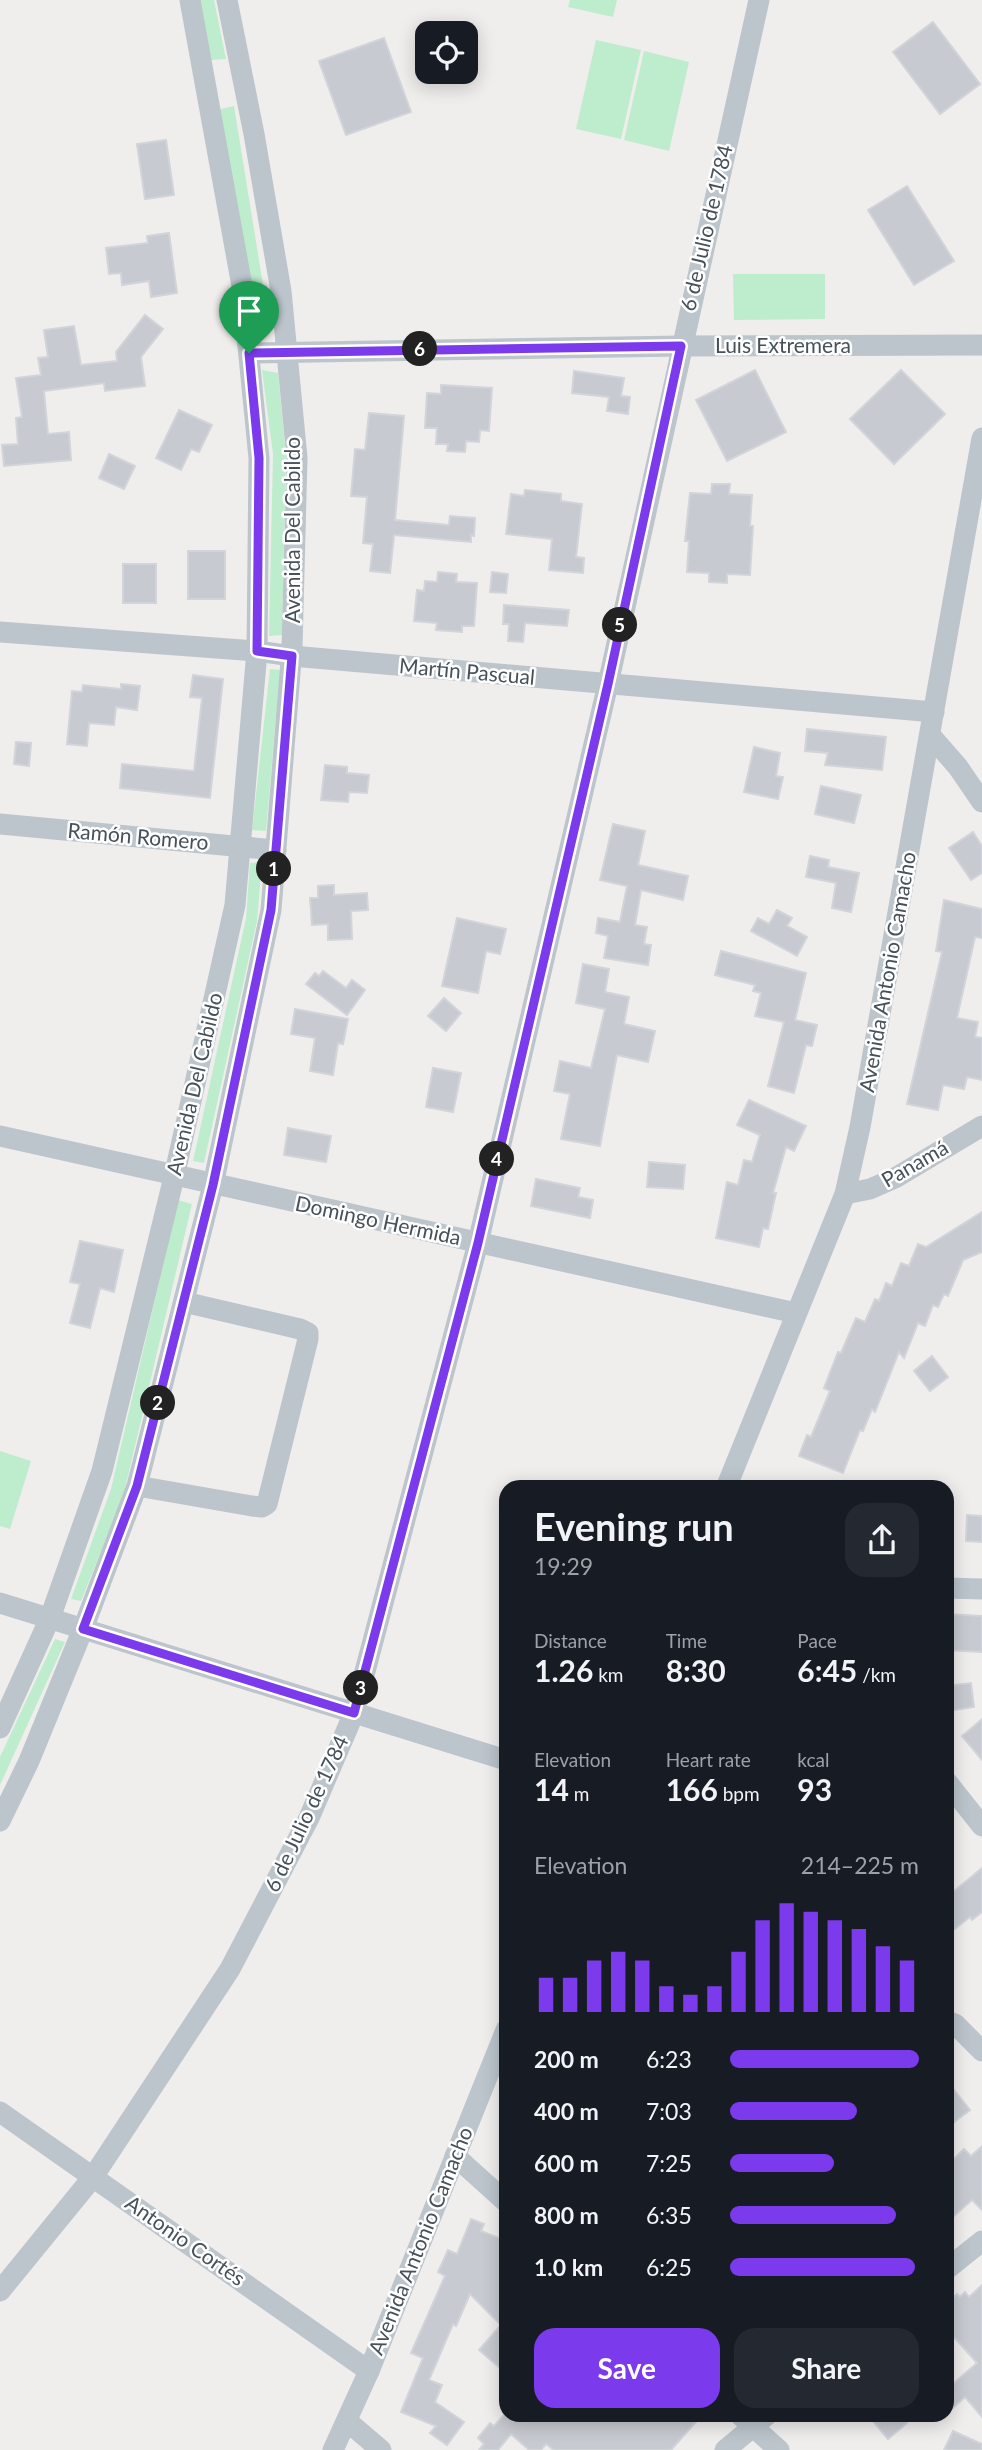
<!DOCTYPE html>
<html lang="en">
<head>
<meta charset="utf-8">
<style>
	body { margin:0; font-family:Lato,sans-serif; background:#242831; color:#f1f3f6; height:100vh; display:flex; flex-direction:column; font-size:26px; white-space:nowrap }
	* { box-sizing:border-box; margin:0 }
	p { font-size:23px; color:#9ea1a6 }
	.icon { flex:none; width:38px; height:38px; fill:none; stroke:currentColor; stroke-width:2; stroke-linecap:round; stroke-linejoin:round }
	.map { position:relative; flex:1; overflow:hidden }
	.details { position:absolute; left:499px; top:1480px; width:455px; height:942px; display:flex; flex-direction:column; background:#171b24; border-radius:21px; box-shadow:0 4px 18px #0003 }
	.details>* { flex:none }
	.fabs { position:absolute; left:415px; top:21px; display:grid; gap:14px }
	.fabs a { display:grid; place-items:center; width:63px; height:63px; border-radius:14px; background:#171b24; box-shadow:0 4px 18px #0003; font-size:35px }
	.pin { position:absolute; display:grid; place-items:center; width:60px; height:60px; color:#fff; margin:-72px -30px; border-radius:50% 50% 50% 0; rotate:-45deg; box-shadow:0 0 7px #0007 }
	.pin .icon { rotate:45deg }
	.km { position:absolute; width:35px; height:35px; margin:-18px; border-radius:50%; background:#222; color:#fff; font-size:19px; line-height:35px; text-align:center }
	.round { display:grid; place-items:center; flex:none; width:74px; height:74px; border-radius:21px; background:#242831 }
	.headline { display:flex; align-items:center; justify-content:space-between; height:119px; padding:0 35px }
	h1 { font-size:38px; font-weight:700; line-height:52px }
	.metrics { display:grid; grid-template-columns:repeat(3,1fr); gap:10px; height:119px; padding:7px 35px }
	.metrics div { display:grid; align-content:center }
	.metrics b { font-size:30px; font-weight:700 }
	.metrics small { font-size:19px; font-weight:400 }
	.metrics p { font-size:19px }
	.chart { height:196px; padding:14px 35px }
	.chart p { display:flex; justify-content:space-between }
	.chart svg { width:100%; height:126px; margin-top:7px; stroke:#7c3aed; stroke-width:6 }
	.button { display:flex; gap:14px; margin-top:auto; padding:14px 35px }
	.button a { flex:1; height:80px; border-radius:21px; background:#7c3aed; color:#fff; font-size:28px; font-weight:700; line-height:80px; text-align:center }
	.button a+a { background:#242831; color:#f1f3f6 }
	ul { padding:0 35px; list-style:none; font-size:23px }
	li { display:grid; grid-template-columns:112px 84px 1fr; align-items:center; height:52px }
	li i { height:18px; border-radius:9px; background:#7c3aed }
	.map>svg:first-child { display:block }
</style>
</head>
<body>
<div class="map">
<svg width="982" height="2450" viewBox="0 0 982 2450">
	<rect width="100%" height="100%" fill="#f0eded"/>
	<g fill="#bdedcd">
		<path d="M198,0H214L226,59L211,60Z"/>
		<path d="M570,0H617L613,17L568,7Z"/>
		<path d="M596,40L641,50L621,139L576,129Z"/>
		<path d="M644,51L689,62L669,151L624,140Z"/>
		<path d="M234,106L270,328L269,335L263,340L254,336L220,109Z"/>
		<path d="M733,274H825V319L734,320Z"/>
		<path d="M262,370L278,373L286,456L282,635L269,636L273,454Z"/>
		<path d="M270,669L280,670L266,831L252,830Z"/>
		<path d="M262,862L257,921L204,1163L193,1161L246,918L250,863Z"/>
		<path d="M178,1200L192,1204L123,1497L81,1601L71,1599L111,1489Z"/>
		<path d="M0,1451L31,1461L10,1529L0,1526Z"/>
		<path d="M55,1639L65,1642L0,1785V1757Z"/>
	</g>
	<g fill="#c7cad0" stroke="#d1d4d9" stroke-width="2">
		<path d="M933,22L980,84L940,114L893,52Z"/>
		<path d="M384,38L411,112L346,135L319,61Z"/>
		<path d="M166,140L174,195L145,199L137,144Z"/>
		<path d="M907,186L954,261L914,285L868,210Z"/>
		<path d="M169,233L177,293L151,297L149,281L122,285L121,273L109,274L106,248L148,243L147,236Z"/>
		<path d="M145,315L163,329L141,357L145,386L105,391L104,383L44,391L48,434L69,432L71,460L4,466L2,445L18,444L16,418L22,417L16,378L41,375L38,358L48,357L44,330L74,326L81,365L117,361L116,352Z"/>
		<path d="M755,370L786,432L727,461L696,400Z"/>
		<path d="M901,370L945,414L894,464L850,419Z"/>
		<path d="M574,371L624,378L621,396L630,397L628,414L607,411L609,397L572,393Z"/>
		<path d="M441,385L492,388L489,431L480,430L479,442L466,441L465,452L447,451L448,444H436L437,428H425L427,393L441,394Z"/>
		<path d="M179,410L212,425L199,452L191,449L181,470L156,458Z"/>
		<path d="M369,413L404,416L395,520L449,525L450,516L475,518L474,536L471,535V542L394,535L390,573L370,571L373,544L363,543L367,497L351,496L355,449L365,450Z"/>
		<path d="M109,454L135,466L124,489L99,478Z"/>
		<path d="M712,484H730L729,494L752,495L750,526H753L750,575L727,574V583L709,582V573L687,572L689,541H685L690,493L711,494Z"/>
		<path d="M525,490L561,494V501L582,504L576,557L584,558L583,573L549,570L552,539L506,534L511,494L524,496Z"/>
		<rect x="188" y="551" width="37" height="48"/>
		<rect x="123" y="564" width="33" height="39"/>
		<path d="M438,572L457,574L456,582L477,583L474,626H462V632L436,630L437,623L414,621L417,590L424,591L425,581L437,582Z"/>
		<path d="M492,572L508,574L506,593L490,592Z"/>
		<path d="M504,605L569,610L567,626L525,623L523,642L508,641L509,624H503Z"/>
		<path d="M193,675L223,679L210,798L120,788L122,764L194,771L202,698L190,697Z"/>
		<path d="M121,684L140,686L137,710L116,707L114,725L89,723L87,746L67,744L72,691L82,692L83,685L121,689Z"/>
		<path d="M807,729L886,737L882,770L825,765L828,753L805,751Z"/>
		<path d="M16,742L31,743L29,766L14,764Z"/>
		<path d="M754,747L780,753L776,776L783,777L778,799L744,792Z"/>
		<path d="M325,765L347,767V773L369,775L367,793L349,792L348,802L321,800Z"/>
		<path d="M821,786L861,795L854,823L815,814Z"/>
		<path d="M613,824L645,831L638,865L688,876L683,900L641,890L635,925L647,927L644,944L651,945L648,965L604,958L608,936L596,933L598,918L620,922L627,886L600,880Z"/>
		<path d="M973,832L982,846V873L971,880L949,848Z"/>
		<path d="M810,856L829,860L828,867L859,873L851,912L832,908L836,883L806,877Z"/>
		<path d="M334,885V895L367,893L368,910L351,911L352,939L328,940V924L312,925L310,898H318V886Z"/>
		<path d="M944,900L982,909V938L975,937L957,1018L978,1022L975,1037L982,1038V1080L967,1077L964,1089L943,1085L938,1110L907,1104L942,952L936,951Z"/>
		<path d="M777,910L792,918L787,926L807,937L797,956L751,931L758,918L769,924Z"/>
		<path d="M457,918L506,929L500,954L486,951L478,993L442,986Z"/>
		<path d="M721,951L806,973L795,1020L817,1025L812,1046L806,1045L794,1093L768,1086L784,1022L755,1016L761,993L753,991L755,985L715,975Z"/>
		<path d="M583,964L609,969L605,992L629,997L624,1024L655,1031L648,1062L617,1055L600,1146L561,1139L570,1094L554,1091L560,1061L591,1068L605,1009L576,1003Z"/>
		<path d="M323,971L346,988L352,980L365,990L347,1015L306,984L315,973L319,976Z"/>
		<path d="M444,998L461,1013L446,1031L428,1016Z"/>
		<path d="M295,1009L348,1019L343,1044L338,1043L333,1075L310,1071L315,1038L291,1034Z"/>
		<path d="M433,1068L461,1073L453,1112L426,1107Z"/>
		<path d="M749,1100L806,1126L794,1151L786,1147L773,1193H776L768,1229L763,1228L759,1247L716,1238L727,1182L738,1185L744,1160L752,1162L760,1135L737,1125Z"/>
		<path d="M288,1128L331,1136L326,1162L284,1155Z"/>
		<path d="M649,1162L685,1165L683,1189L647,1187Z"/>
		<path d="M536,1179L580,1188L578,1197L593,1200L590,1218L531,1206Z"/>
		<path d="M982,1212V1252L963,1260L948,1296L944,1294L938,1307L933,1305L925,1326L918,1323L904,1358L899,1352L875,1412L872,1409L863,1431L860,1430L843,1473L799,1456L807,1435L811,1437L830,1391L824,1388L838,1352L841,1353L856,1318L865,1322L875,1299L879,1301L886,1283L892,1286L901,1263L909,1266L918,1244L926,1247Z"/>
		<path d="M80,1241L123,1250L114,1292L100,1288L90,1328L70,1323L80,1284L70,1282Z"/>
		<path d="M932,1356L948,1377L930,1391L914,1371Z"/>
		<path d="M967,1515L982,1516V1542L966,1541Z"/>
		<path d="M947,1614L982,1616V1652L947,1650Z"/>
		<path d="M971,1683L974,1707L947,1711V1686Z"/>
		<path d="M982,1719V1760L962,1736Z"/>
		<path d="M982,1868V1912L972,1920L970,1917L947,1935V1897Z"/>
		<path d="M947,2081L970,2110L954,2122L947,2112Z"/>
		<path d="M982,2146V2210L972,2200L947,2222V2166L964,2149L971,2156Z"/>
		<path d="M471,2219L484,2224L481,2231L506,2241V2373L479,2350L501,2325L470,2294L456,2326L453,2324L429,2380L442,2385L435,2402L464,2422L447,2445L430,2433L436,2426L401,2412L423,2358L411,2353L445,2276L438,2272L448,2250L457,2254Z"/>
		<path d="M982,2285V2417L965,2397L947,2413V2389L977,2363L955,2338L947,2345V2303L957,2294L960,2297L965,2292L969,2297Z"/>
		<path d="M504,2415H702L671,2450H554L546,2444L541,2450H529L511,2434L498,2450H479L484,2444L478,2438L490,2423L494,2426Z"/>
		<path d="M868,2415H900L907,2423L888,2439Z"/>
		<path d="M953,2431L982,2444V2450H944Z"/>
	</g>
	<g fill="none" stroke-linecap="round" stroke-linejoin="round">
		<g stroke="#bcc5cc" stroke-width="21">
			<path d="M249,353L681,346L982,345"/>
			<path d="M0,632L257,651L292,656L934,712"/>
			<path d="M930,735L958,767L982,802"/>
			<path d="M0,824L276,850"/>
			<path d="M0,1136L796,1313"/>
			<path d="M845,1194L870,1189L895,1178L982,1126"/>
			<path d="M137,1486L252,1506L262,1507L267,1504L308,1339V1333L300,1329L184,1302"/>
			<path d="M726,1488L845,1194L860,1127L982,438"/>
			<path d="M947,1588L982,1589"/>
			<path d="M0,1603L506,1760"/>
			<path d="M0,1728L50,1618L102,1471L174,1177L235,905L257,651L259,458L242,286L190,0"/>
			<path d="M947,1782L982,1826"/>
			<path d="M0,1821L29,1761L83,1629L137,1486L213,1185L271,910L292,648L297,458L281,291L254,134L227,0"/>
			<path d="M947,2021L955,2024L982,2051"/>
			<path d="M0,2112L369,2371"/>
			<path d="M455,2156L506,2202"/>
			<path d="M947,2269L982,2241"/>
			<path d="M0,2291L93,2177L230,1969L309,1818L354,1713L478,1243L608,684L759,0"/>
			<path d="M740,2415L779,2450"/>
			<path d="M347,2421L381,2450"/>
			<path d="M333,2450L369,2371L506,2030"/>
			<path d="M725,2450L767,2415"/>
		</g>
	</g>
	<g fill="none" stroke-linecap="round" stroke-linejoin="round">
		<g stroke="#fff" stroke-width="14">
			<path id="route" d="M681,346L608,684L478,1243L354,1713L83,1629L137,1486L213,1185L271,910L292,656L257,651L259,458L249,353Z"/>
		</g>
		<use href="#route" stroke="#7c3aed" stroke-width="9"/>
	</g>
	<g text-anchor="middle" stroke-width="5" stroke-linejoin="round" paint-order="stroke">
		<g font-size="21" fill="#46515a" stroke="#fff">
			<text transform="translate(707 228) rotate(-77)" y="7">6 de Julio de 1784</text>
			<text x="783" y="353">Luis Extremera</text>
			<text transform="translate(293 530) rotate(-90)" y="7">Avenida Del Cabildo</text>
			<text transform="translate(467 672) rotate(5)" y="7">Martín Pascual</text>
			<text transform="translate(138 837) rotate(5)" y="7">Ramón Romero</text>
			<text transform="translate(888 972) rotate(-80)" y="7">Avenida Antonio Camacho</text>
			<text transform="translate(195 1084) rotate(-77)" y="7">Avenida Del Cabildo</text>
			<text transform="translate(915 1164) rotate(-30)" y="7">Panamá</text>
			<text transform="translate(378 1221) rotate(12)" y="7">Domingo Hermida</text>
			<text transform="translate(307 1814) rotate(-65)" y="7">6 de Julio de 1784</text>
			<text transform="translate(185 2241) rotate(35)" y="7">Antonio Cortés</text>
			<text transform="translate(421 2241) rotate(-68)" y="7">Avenida Antonio Camacho</text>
		</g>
	</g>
</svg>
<div class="fabs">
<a><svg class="icon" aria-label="locate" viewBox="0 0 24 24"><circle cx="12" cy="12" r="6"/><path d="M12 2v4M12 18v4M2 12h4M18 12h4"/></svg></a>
</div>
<div class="pin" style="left:249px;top:353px;background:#1e9e55"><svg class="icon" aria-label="arrive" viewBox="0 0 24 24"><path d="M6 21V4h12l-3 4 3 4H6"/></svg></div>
<b class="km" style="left:274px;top:869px">1</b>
<b class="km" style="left:158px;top:1403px">2</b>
<b class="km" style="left:361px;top:1688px">3</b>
<b class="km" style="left:497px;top:1159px">4</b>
<b class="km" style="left:620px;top:625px">5</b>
<b class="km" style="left:420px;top:349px">6</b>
<section class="details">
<div class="headline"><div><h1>Evening run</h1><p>19:29</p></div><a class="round"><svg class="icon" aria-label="share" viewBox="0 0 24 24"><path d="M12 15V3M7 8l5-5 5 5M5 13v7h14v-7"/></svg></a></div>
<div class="metrics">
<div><p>Distance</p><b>1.26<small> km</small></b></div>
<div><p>Time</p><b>8:30</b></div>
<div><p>Pace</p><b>6:45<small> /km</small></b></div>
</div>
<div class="metrics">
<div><p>Elevation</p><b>14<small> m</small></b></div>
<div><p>Heart rate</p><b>166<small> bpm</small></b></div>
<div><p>kcal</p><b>93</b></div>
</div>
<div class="chart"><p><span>Elevation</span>214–225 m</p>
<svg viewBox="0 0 160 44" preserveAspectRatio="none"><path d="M5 44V32M15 44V32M25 44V26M35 44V23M45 44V26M55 44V35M65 44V38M75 44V35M85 44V23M95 44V12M105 44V6M115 44V9M125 44V12M135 44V15M145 44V21M155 44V26"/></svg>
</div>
<ul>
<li><b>200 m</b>6:23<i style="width:100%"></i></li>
<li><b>400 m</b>7:03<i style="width:67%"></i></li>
<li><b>600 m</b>7:25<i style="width:55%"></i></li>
<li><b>800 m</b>6:35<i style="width:88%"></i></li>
<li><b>1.0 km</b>6:25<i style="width:98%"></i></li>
</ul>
<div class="button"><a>Save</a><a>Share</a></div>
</section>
</div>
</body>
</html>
